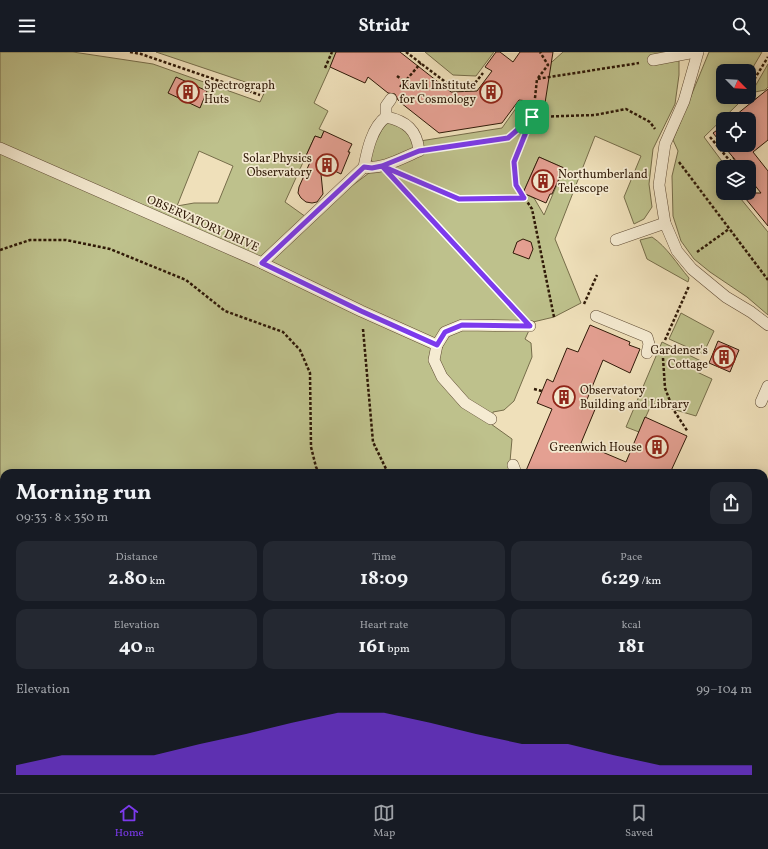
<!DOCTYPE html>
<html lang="en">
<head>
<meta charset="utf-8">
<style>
	body { margin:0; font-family:Vollkorn,serif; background:#242831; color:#f1f3f6; height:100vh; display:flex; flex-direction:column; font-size:15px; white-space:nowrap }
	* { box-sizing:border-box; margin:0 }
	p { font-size:13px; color:#9ea1a6 }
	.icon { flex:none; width:22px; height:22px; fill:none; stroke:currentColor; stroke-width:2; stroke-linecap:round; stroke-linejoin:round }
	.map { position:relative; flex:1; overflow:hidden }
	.panel { position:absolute; left:0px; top:417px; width:768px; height:324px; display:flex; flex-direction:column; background:#171b24; border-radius:12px 12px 0 0; box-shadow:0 2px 10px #0003 }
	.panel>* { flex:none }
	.needle { width:26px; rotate:114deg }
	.buttons { position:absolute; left:716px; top:12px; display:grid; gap:8px }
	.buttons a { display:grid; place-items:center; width:40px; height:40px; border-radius:8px; background:#171b24; box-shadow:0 2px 10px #0003; font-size:20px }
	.pin { position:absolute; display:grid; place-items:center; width:34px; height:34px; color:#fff; margin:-17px; border-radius:8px; box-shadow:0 2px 6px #0006 }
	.round { display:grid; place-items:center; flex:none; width:42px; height:42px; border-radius:12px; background:#242831 }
	.overview { display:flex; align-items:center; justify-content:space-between; height:68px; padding:0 16px }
	h1 { font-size:22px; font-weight:700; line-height:30px }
	.metrics { display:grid; grid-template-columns:repeat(3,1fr); gap:6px; height:68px; padding:4px 16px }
	.metrics div { display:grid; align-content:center; border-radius:10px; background:#242831; text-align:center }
	.metrics b { font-size:20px; font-weight:700 }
	.metrics small { font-size:11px; font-weight:400 }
	.metrics p { font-size:11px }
	.chart { height:112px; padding:8px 16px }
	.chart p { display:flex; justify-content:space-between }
	.chart svg { width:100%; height:72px; margin-top:4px; fill:#7c3aed; opacity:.7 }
	header { display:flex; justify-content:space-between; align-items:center; height:52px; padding:0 16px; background:#171b24; font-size:18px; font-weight:700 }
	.dock { display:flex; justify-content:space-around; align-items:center; height:56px; border-top:1px solid #363941; background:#171b24; font-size:11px; color:#9ea1a6 }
	.dock a { display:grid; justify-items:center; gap:2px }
	.dock .current { color:#7c3aed }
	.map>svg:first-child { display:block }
</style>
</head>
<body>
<header><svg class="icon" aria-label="menu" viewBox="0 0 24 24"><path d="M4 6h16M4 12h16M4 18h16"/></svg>Stridr<svg class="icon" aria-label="search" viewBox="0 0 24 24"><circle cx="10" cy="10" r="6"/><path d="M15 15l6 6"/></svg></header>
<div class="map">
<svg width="768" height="741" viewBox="0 0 768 741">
	<rect width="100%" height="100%" fill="#efe0ba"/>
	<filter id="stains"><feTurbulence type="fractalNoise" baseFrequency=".005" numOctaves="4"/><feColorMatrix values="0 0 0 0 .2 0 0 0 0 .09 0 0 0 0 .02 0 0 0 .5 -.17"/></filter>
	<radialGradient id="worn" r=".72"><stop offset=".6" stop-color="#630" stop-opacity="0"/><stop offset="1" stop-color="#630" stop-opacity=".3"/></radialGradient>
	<g fill="#bec18c" stroke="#766d4a" fill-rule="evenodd">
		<path d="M0,0H73L153,12L260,50L266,37L156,0H337L314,51L328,59L319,77L324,79L321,86L315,84L285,150L313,170L345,139L369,121L396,112L420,89L502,76L543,18L563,0H679V23L675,52L653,97L649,132L652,155L644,167L634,172L624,145L641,104L595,84L555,187L581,251L554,265L533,270L525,287L531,291L532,305L514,349L504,358L493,360L491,372L512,387L509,421H4V737H326L324,741H0ZM199,99L233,114L218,151H194L177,154ZM539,105L564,116L544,163L534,146L523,141Z"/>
		<path d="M425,0H494L476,24L453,23Z"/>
		<path d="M709,0H762L749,22V19H723V45H735L738,52L704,85L724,112L723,141H736L768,180V263L747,245L710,220L694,207L681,189L673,164L672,124L678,99L673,88Z"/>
		<path d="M768,12V35L765,38L755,40L753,38Z"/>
		<path d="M391,71L408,79L414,93L411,99L375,112L370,107L372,96L385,72Z"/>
		<path d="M652,185C667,195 677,212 689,226L688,230L647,207L640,188Z"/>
		<path d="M681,261L714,279L703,302L669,287Z"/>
		<path d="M662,290L701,309L697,320L712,327L696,364L652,351L639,380L626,375Z"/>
		<path d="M768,612V741H675L672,737H764V613Z"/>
		<path d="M342,737H376L380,741H337Z"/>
	</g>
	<g fill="#e4a092" stroke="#2f1907">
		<path d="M336,0H400L451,40L477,39L492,19L485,15L496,0H500L513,10L520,0H553L545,51L519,48L502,71L439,81L401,51L398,48L395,42L388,41L368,25L365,31L330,15Z"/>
		<path d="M176,25L207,39L200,56L168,41Z"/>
		<path d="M768,37V88L753,100L768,119V174L741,141H761L749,126V115H741L713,81L723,74V93H749V67H731Z"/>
		<path d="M324,79L352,92L348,100H350L341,122L320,112L323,142L317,150L312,151L306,150L301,146L298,141L299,135L311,108L305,106L315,84L321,86Z"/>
		<path d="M539,105L564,116L552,142H550L546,151L523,141Z"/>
		<path d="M523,187L531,190L533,197L529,207L513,201L517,190Z"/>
		<path d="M590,273L630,290L629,293L640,297L630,321L603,308L586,350L596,355L581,391L626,410L645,365L687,384L670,421H525L552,357L537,351L547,327L553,330L567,296L578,300Z"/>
		<path d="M718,289L739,298L730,320L709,311Z"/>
	</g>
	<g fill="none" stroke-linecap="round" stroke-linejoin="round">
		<g stroke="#5f4b34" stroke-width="12">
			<g id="lane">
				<path d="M698,0L684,49L665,92L659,133L665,171L677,199L692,217L726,245L751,260L768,273"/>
				<path d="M653,8L695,0"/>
				<path d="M386,65C406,69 417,78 419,99C402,106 382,118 364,115C367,99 372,75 386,65Z"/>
				<path d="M386,65V54L391,47"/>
				<path d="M0,96L262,211L361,259L437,293"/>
				<path d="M616,188L665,171"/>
				<path d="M262,211L364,115"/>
				<path d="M596,264L647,285L649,292L647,301"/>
				<path d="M761,350L768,334"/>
				<path d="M491,367L465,351L442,325L434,308L437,293L445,280L462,273L530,274"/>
				<path d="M513,413L516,421"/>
				<path d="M465,737L469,741"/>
			</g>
		</g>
		<g stroke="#2f1907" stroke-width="2.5" stroke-dasharray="3 2" stroke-linecap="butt">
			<path d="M130,0L141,2L260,43"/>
			<path d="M406,0L448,32L475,31L483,21"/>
			<path d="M325,16L332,0"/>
			<path d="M538,26L548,13L540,0"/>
			<path d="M400,35L421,11"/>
			<path d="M749,36L768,5"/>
			<path d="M749,39L756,47"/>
			<path d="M710,85L730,109L734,106"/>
			<path d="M434,97L508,85L533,65L595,63L626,57L650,70L655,77"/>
			<path d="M679,110L768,228"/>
			<path d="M404,123L459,147L524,146"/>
			<path d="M394,127L514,257"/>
			<path d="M0,198L30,188H66L110,197L186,228L225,259L283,280L300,298L310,321L311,395L316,415L319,421"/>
			<path d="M697,200L729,177"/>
			<path d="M584,252L597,223"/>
			<path d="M554,265L532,157L516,133L514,110L533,65L537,27L639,11"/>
			<path d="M363,277L373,390L388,421"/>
			<path d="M665,288L689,234"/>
			<path d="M663,306L665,336L673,357L688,380"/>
			<path d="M534,337L542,339"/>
			<path d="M764,606H768"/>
			<path d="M764,707L768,703"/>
			<path d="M764,735L768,732"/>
			<path d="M381,737L384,741"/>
			<path d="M681,737L685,741"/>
			<path d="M330,741L334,737"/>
			<path d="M726,741L731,737"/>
			<path d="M756,741L761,737"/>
		</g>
		<use href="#lane" stroke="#f5ebd2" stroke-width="11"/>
		<path stroke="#2f1907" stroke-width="2.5" stroke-dasharray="3 2" stroke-linecap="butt" d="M397,24L413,36"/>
	</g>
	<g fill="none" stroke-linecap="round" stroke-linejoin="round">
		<g stroke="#fff" stroke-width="8">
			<path id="route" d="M532,65L508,86L419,99L382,114L372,116L364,115L262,211L361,259L437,293L445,280L462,273L530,274L382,114L459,147L524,146L516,133L514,110L532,65"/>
		</g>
		<use href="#route" stroke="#7c3aed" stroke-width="5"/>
	</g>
	<defs>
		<g id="building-ring" transform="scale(1.15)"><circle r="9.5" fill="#f5ebd2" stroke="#8f2418" stroke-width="1.5"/><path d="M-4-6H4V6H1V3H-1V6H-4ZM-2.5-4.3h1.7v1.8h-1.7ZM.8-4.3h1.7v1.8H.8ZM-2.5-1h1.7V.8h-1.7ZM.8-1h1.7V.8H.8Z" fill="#8f2418"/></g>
	</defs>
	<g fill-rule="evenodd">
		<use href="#building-ring" x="188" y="40"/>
		<use href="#building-ring" x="491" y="40"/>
		<use href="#building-ring" x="327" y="113"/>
		<use href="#building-ring" x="543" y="129"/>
		<use href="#building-ring" x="724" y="305"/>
		<use href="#building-ring" x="564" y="345"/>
		<use href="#building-ring" x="657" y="395"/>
	</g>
	<g text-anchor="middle" stroke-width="3.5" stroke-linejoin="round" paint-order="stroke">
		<g font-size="12" fill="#2f1907" stroke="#f5ebd2" text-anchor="end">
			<text x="204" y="37" text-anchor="start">Spectrograph<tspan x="204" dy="14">Huts</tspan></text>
			<text x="476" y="37">Kavli Institute<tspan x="476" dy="14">for Cosmology</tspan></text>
			<text x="312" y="110">Solar Physics<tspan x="312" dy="14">Observatory</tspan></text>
			<text x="558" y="126" text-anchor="start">Northumberland<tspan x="558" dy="14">Telescope</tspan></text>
			<text x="708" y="302">Gardener's<tspan x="708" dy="14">Cottage</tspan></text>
			<text x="580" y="342" text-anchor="start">Observatory<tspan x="580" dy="14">Building and Library</tspan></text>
			<text x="642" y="399">Greenwich House</text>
		</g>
		<g font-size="12" fill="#2f1907" stroke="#f5ebd2">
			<text transform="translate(203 171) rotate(24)" y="4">OBSERVATORY DRIVE</text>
		</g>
	</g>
	<rect width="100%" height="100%" filter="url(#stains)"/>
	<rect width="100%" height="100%" fill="url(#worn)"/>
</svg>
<div class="buttons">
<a><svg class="needle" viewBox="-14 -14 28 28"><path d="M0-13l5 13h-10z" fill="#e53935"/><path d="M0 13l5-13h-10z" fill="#9ea1a6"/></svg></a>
<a><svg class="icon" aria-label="locate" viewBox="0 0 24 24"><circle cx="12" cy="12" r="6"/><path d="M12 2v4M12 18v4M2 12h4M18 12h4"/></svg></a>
<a><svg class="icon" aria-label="layers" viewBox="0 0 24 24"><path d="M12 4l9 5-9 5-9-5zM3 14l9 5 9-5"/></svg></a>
</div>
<div class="pin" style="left:532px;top:65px;background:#1e9e55"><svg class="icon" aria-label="arrive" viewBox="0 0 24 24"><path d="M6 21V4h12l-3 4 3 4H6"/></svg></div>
<section class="panel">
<div class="overview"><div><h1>Morning run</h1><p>09:33 · 8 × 350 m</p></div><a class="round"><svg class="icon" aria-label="share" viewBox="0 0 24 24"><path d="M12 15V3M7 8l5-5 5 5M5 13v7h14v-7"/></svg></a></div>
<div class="metrics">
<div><p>Distance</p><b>2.80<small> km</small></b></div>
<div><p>Time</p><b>18:09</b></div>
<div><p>Pace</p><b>6:29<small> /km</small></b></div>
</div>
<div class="metrics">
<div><p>Elevation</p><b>40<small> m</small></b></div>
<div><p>Heart rate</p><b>161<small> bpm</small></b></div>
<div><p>kcal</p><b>181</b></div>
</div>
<div class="chart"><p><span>Elevation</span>99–104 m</p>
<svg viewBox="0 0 160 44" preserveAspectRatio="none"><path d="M0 44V38L10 32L20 32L30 32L40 25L50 19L60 12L70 6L80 6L90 12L100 19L110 25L120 25L130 32L140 38L150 38L160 38V44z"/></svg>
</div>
</section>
</div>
<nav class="dock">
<a class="current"><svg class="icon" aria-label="home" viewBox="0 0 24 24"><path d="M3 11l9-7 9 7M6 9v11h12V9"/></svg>Home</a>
<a><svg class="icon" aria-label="map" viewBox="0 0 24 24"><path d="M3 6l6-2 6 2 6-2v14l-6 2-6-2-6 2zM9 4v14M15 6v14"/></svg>Map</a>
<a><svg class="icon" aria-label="saved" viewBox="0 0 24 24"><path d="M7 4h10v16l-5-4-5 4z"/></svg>Saved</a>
</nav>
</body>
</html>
